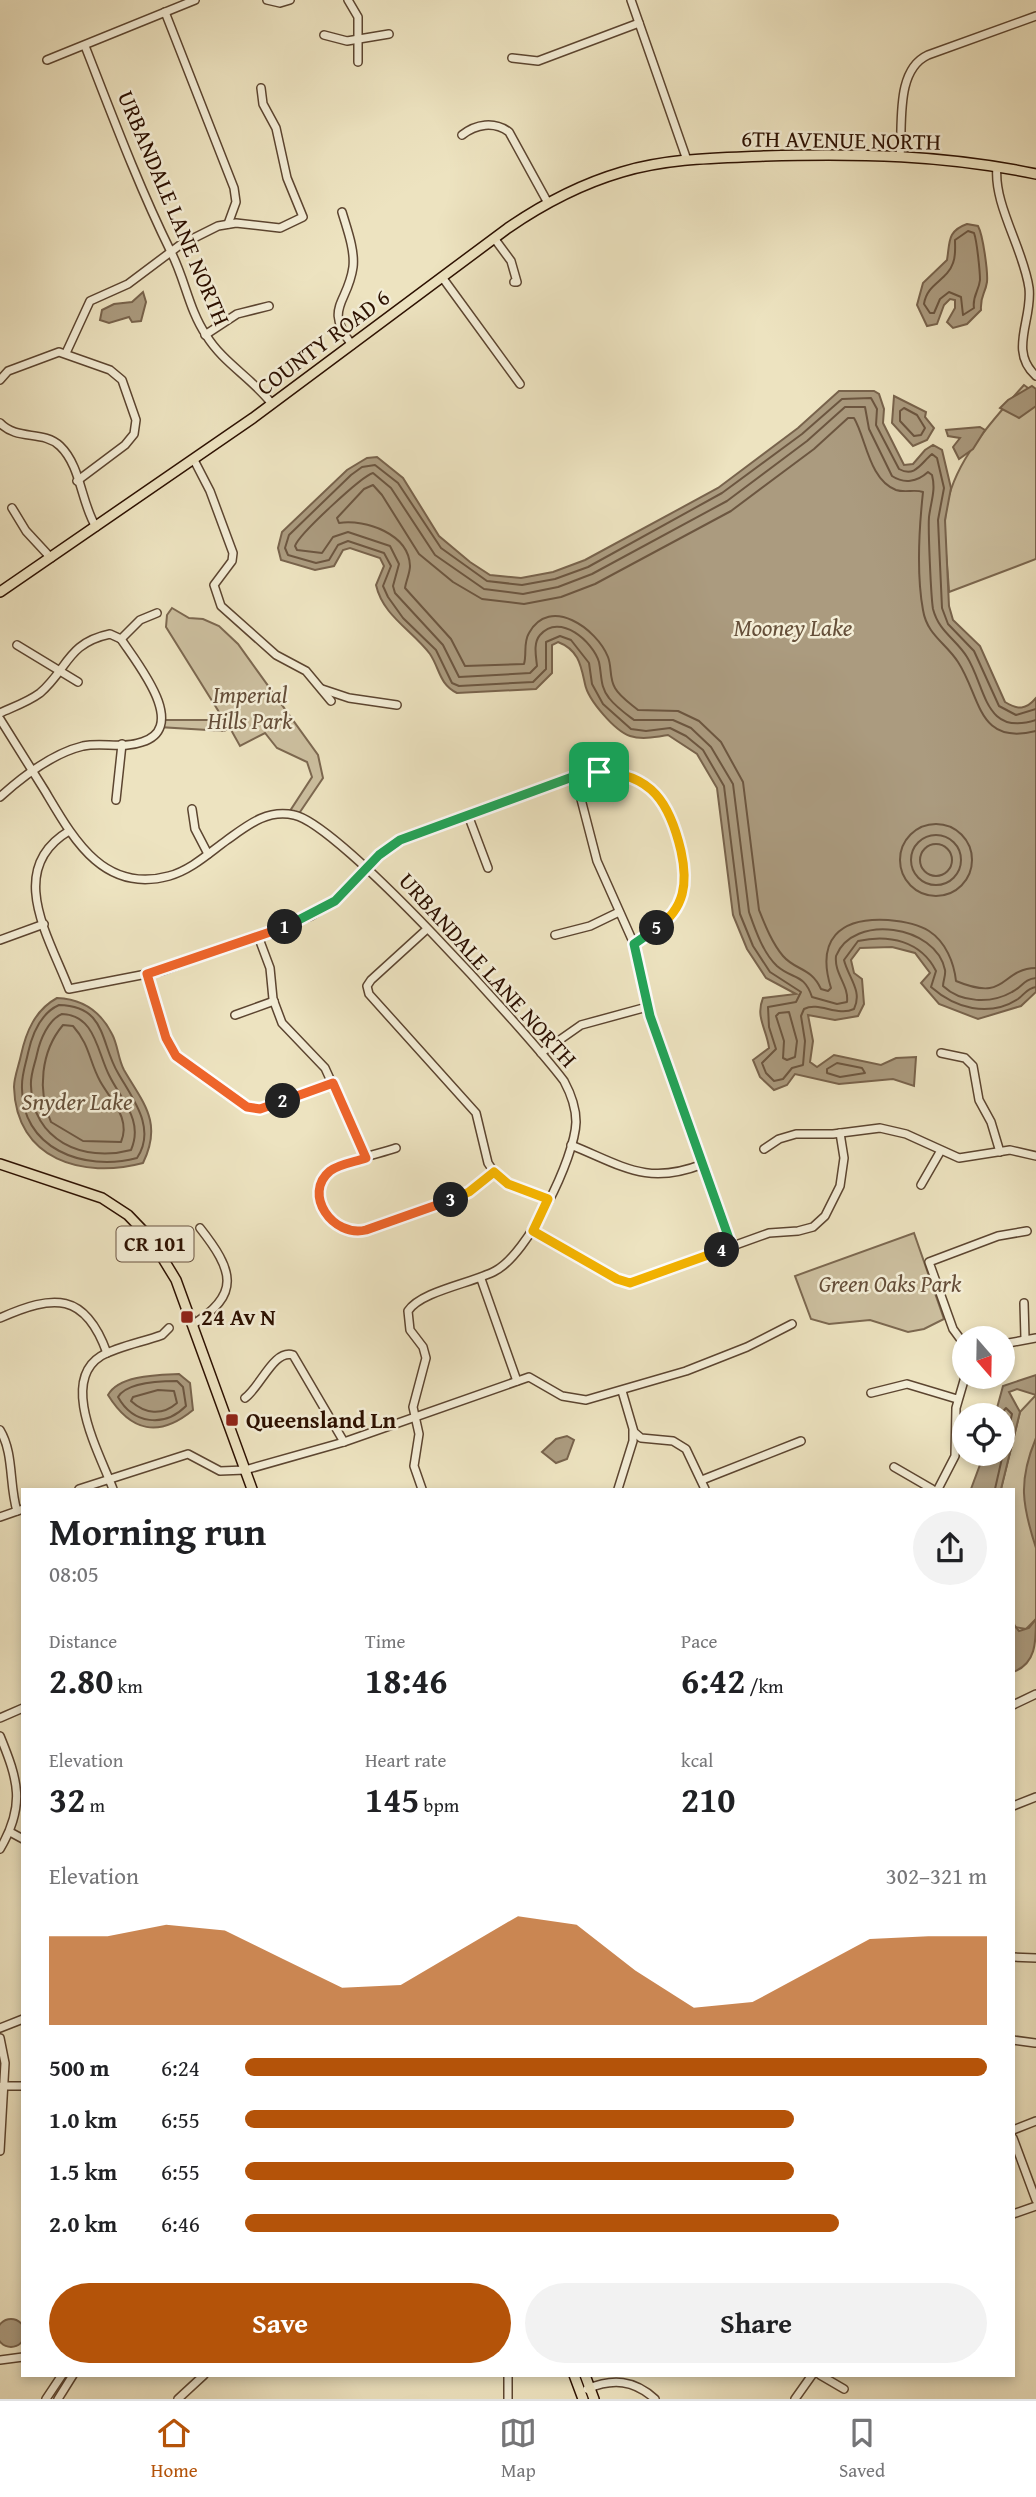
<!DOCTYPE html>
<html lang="en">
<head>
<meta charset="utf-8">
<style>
	body { margin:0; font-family:"Gentium Book Plus",serif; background:#f2f2f2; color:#202124; height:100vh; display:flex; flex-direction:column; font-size:26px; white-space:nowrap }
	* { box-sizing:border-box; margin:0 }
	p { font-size:23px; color:#757577 }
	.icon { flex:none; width:38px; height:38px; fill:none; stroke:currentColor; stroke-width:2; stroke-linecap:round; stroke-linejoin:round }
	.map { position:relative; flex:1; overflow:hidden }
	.panel { position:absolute; left:21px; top:1488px; width:994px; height:889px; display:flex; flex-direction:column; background:#fff; border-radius:0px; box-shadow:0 4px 10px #0003 }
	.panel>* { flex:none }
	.needle { width:46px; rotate:160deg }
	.tools { position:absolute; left:952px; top:1326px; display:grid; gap:14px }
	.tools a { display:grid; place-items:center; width:63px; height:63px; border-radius:50%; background:#fff; box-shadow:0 4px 10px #0003; font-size:35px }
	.pin { position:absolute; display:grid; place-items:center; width:60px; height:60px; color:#fff; margin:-30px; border-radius:14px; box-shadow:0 4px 10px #0006 }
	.km { position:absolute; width:35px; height:35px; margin:-18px; border-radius:50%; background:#222; color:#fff; font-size:19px; line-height:35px; text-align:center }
	.round { display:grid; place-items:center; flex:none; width:74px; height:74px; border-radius:37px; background:#f2f2f2 }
	.overview { display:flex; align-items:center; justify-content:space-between; height:119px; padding:0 28px }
	h1 { font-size:38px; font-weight:700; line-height:52px }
	.figures { display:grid; grid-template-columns:repeat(3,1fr); gap:10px; height:119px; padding:7px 28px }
	.figures div { display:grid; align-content:center }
	.figures b { font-size:35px; font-weight:700 }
	.figures small { font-size:19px; font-weight:400 }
	.figures p { font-size:19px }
	.chart { height:196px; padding:14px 28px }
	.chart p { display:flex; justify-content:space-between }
	.chart svg { width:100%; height:126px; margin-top:7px; fill:#b45309; opacity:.7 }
	.cta { display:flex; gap:14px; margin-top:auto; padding:14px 28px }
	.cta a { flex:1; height:80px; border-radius:42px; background:#b45309; color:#fff; font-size:28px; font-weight:700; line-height:80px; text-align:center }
	.cta a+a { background:#f2f2f2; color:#202124 }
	ul { padding:0 28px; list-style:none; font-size:23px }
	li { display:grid; grid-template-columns:112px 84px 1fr; align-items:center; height:52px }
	li i { height:18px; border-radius:9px; background:#b45309 }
	.tabs { display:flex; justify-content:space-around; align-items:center; height:98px; border-top:2px solid #e0e0e0; background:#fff; font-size:19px; color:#757577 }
	.tabs a { display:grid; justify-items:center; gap:4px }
	.tabs .selected { color:#b45309 }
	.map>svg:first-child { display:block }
</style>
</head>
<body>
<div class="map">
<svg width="1036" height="2399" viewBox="0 0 1036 2399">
	<rect width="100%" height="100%" fill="#ede3c0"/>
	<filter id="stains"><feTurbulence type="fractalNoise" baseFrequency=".00286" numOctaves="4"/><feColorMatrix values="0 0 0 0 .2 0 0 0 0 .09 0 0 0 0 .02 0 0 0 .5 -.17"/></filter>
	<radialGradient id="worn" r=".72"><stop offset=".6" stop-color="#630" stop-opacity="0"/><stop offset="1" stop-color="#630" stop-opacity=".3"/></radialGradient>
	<g fill="#ccbf9f" stroke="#7c6850" stroke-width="2">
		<path d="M1024,385L1036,394V559L949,592C948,569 944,545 945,522C946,469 991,422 1024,385Z"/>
		<path d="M172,608L189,618L203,619L219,626L238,644L318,755L323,778L298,815L288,814L312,777L307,762L277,748L265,733L240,746L230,728L224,731L159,727L162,720H224L166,627L167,615Z"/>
		<path d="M914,1233L944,1319L924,1329L908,1332L870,1320L829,1324L811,1319L795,1276Z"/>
		<path d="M1036,1395V1619L1026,1629L1015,1627L1013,1620V1489H1001L1020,1412Z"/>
	</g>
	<g fill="#ab9b7f" stroke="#78634c" stroke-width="2">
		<path d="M967,224L978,226C983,235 988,272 987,282C985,295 980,295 981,310L967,324L953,328L947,322L955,308V300L950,299L944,305L937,324L927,326L917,305L923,283L947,260C950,242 947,231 967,224Z"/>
		<path d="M143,292L146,302L141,321L132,322L129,317L109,323L100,320L102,310L114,304L132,302Z"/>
		<path d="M1032,386L1036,389V406L1019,418L1000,408L1008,400Z"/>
		<path d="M839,391H874L879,394L884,409L883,423L904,465L913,464L925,450L933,445L942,450L951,488L945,520L949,606L953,620L980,646L1005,702C1018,710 1026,710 1036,698V992L1021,1006L978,1019L939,1004L921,983L930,973L915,953L892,947L860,948L851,960L854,973L862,979L864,1004L858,1016L835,1020L808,1015L813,1041L810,1062L817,1067L834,1055L881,1065L896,1058L916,1057L914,1086L893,1079L839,1084L795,1074L787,1085L774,1090L760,1077L753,1060L769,1048C767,1030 755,1017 763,998L796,994L766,978L747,949L733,915L717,788L697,754L668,735C656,737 642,740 630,736C615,731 588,700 585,684C581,666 579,650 558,642L552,645V673L536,689L457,693C439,684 440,669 430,654C412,630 383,616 376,585L384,566L380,558L350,548L343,550L334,566L315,570L281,560L278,548L282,532L347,470L367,458L377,457L403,478L439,536L470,562L490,575L521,578L553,572L585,560L718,488L798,428Z"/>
		<path d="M894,396L926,412L925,417L934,428L927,440L913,446L892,423Z"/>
		<path d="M980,427L985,430L973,449L959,459L953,447L960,438L948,436L946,430Z"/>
		<path d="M57,998C82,999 100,1010 112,1034C118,1045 118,1059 124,1070C143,1103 163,1122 143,1163C83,1179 16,1160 14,1087C14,1077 19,1065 21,1055C26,1032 35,1010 57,998Z"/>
		<path d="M179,1374L190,1383L193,1410C159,1438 131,1432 108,1395C119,1375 158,1375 179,1374Z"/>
		<path d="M1036,1375V1395L1017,1389L1009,1392L1020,1412L1001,1489H971L984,1454H1003V1416H990L997,1408L1003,1386Z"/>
		<path d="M567,1436L574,1440L567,1459L556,1463L542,1452L556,1439Z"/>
		<path d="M1036,1438V1548C1022,1505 1018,1481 1036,1438Z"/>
		<path d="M1036,1619C1036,1642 1036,1664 1013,1672V1624L1019,1631L1029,1628Z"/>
		<circle cx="11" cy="2333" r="14"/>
	</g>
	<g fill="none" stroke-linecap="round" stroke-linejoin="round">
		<g stroke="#6c5640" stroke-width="2">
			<path d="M968,231L974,233C977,241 980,272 980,280C979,291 972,296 974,308L963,315L961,297L949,292L940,299L934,313H930L924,304C927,283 947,281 953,263C956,256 955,247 955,240Z"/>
			<path d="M904,408L917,415L925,428L921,435L914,436L900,421V411Z"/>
			<path d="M1036,709L1016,715L999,706L974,651L948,624L942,608L938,520L944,488L937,458L932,454C921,463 915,478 899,469L876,425L877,409L871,398L842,399L802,434L722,493L588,567L555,579L522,585L487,581L441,548L398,483L375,465L362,467L351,475L289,535L285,548L288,555L316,563L329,560L338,545L348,541L384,553L391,566L383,586L388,597L403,618L436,650L452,683L459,686L533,682L546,669V642L560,636L571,640L589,663L592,684L603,704L631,729L646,731L670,728L686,736L703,750L724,786L740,914L753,946L770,972L801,992L796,1002L768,1007L769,1027L776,1049L762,1063L766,1073L774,1081L783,1079L792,1068L803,1065L805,1041L801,1016L804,1009C819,1001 837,1017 854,1009C863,991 848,977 844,960L858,941C889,934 921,941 936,971L931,987C955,1008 988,1018 1018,999C1025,994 1027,988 1036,987"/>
			<path d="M1036,720C984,737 986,687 967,657C956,639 939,632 933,609C931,597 928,530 929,517C931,501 936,490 932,475L928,472C917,482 904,484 892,476L869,429L865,407H845L807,441L727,501L592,574L558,587L523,594L484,589L435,555L391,488L373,473C362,476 299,534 295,546L297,550L322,553L333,537L348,532L390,546L399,564L393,586L395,593L443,645L459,677L530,673L537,666C536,656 533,643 540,635C560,612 593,642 599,662C602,676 600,687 609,698C616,707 626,714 634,720H673L691,728L711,747L733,784L749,912C755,929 763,953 777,966C793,980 804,973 812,997L837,1004L847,1002C849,985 834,974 836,956C853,913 936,925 945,970C946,975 943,981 943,986C961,1003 991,1004 1012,992C1022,987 1024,979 1036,978"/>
			<path d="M1036,731C977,746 981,697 958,662C946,643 927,635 923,610C916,572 919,529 923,492C915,489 905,493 896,490C869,480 866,438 854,418H848L814,449L731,511L595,584L561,597L524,604L482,599L453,582L419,554L382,495L373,485L364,489L337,518L339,523C366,519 409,534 410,566C410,573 406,581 405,588L451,639L465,666L524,664C527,654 523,643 529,633C550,595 597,629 608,657C612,667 609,678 615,688C620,697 631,704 638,710L678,711L699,721L721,742L743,782L759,910C765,925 772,943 783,956C796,971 811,967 821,989L828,991L831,988C816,940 839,917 888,920C900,921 918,924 929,931C946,942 954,963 956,981C1009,1003 999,969 1036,968"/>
			<circle cx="936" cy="860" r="36"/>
			<circle cx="936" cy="860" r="25"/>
			<circle cx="936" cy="860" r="16"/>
			<path d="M59,1005C107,1006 100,1043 118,1073C132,1098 157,1128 137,1158C84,1172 20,1149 22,1085C22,1074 26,1063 28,1053C32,1035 41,1013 59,1005Z"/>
			<path d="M789,1012L797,1041L795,1057L787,1060L783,1058L784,1041L776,1016L779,1013Z"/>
			<path d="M62,1014C95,1015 97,1051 109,1075C121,1100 144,1120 131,1150C83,1163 32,1140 31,1086C30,1075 35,1064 37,1054C40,1040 48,1020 62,1014Z"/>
			<path d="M63,1025L73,1026C90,1045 89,1061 100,1081C111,1101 131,1118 121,1142L83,1141L51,1122C37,1091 41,1051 63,1025Z"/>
			<path d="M837,1063L862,1068L865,1073L840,1077L827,1073V1069Z"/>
			<path d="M177,1381L183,1387L186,1406C164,1428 133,1424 118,1397C127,1382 160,1381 177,1381Z"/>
			<path d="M158,1390L174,1391L177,1403C162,1416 145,1414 131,1401L133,1397Z"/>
			<path d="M995,1489L1012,1414L1006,1408L999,1416"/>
		</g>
		<g stroke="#5c4530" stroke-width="10">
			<g id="minor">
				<path d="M267,0L280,3L290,0"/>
				<path d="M348,0L358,17V62"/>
				<path d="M631,0L687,160"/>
				<path d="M165,12L234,188L236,202L228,224"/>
				<path d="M324,35L347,41L389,34"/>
				<path d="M85,46C112,115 138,185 171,252C185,279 189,310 206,335C223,363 252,378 272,404"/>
				<path d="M512,58L538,61L639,23"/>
				<path d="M47,60L195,0"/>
				<path d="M462,135C476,124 494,121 509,132L548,203"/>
				<path d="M900,155C903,124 895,70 928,55L1036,16"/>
				<path d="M997,167C993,204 1024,250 1029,288C1033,319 1008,351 1036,376"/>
				<path d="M342,212C347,229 355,250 353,267C348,304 323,307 352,345"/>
				<path d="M494,238L511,261L517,282H514"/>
				<path d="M442,277L520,384"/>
				<path d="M205,335L237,314L269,306"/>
				<path d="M66,353L90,301L128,284L180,245L218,226L236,223L280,228L303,217L287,178L276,128L263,104L261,88"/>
				<path d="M0,380L8,371L59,352L110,370L122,380L136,420L134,434L125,445L77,481"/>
				<path d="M0,423C17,441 43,430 60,446C81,466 81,503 96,527"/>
				<path d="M194,460L210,491L233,553L232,561L214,585L221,606L276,655L306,671L331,701"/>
				<path d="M12,508L26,531L51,558"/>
				<path d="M121,639L140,620L157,613"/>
				<path d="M17,645L78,682"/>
				<path d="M322,689L349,698L397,705"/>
				<path d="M0,713C13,707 28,702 40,693C68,669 67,643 110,634L121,639"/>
				<path d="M0,719C15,743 30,767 45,791C73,838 103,894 169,876C191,870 209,853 227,840C248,825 267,809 294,815C340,824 529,1035 564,1081C571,1094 576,1107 576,1122C575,1158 528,1254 495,1271C473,1283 421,1291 408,1311L410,1330L423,1347L426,1358L413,1407L419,1434L414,1466L422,1489"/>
				<path d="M575,776L597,861L634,944L650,1016L732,1247"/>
				<path d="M0,797C22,777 54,753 83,746C102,742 123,749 142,742C190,727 136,662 121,639"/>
				<path d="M116,800L122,744"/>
				<path d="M192,809L195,829L208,854"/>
				<path d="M468,815L488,868"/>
				<path d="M69,831C5,869 49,937 69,989L162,971L311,916L335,901L379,855L400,840C438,825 477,812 515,798C597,768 658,745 682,854C692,904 672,918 634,944"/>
				<path d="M427,929L371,980L367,986L369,994L476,1113L488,1163L496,1175L508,1183L548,1200"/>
				<path d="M555,935L590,926L619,912"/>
				<path d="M258,936L270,968L273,999L282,1023L325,1068L366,1158"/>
				<path d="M0,940L44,924"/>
				<path d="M147,974L170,1048L184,1063L241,1104L253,1108L266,1107L333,1083"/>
				<path d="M235,1015L274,1001"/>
				<path d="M541,1053L581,1025L647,1007"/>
				<path d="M941,1053L965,1058L973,1066L979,1100L991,1122L1000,1152"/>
				<path d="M571,1145C623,1166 647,1186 703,1164"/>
				<path d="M396,1148C379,1154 342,1161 330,1172C303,1195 334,1238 367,1230L462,1196L494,1172"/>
				<path d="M764,1149L779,1139L796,1134H833L880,1128L906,1134L959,1158L1010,1150L1036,1156"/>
				<path d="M921,1185L940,1152"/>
				<path d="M533,1231L617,1279L630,1283L769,1233L798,1231L813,1227L825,1216L840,1186L844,1158L840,1133"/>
				<path d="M481,1279L517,1381"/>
				<path d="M1024,1303L1025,1338"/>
				<path d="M0,1318C54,1294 85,1292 107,1353"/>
				<path d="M192,1325C242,1294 233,1270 200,1228"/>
				<path d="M964,1344L953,1329L929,1262L998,1236L1027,1231"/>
				<path d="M1003,1344L1036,1338"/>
				<path d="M622,1391L634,1432L641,1438L673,1441L686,1449L705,1489"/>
				<path d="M871,1393L907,1384L957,1399"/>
				<path d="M245,1398C261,1386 274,1349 293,1355L344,1442"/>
				<path d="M0,1430C14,1453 9,1485 17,1511"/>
				<path d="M894,1467L932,1489"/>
				<path d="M702,1480L801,1441"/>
				<path d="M79,1489L188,1454L220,1471L245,1470L344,1442L529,1377L562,1396L586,1400L686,1371L747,1347L792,1324"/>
				<path d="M113,1489C100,1454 59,1382 101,1356C119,1346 143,1342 162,1335L169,1328"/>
				<path d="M618,1489L633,1441V1431"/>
				<path d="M938,1489L955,1456L956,1408L965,1377"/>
				<path d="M0,1517L23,1509"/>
				<path d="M1013,1705L1036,1694"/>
				<path d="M0,1718L23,1708"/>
				<path d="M0,1736C18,1780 26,1805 0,1849"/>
				<path d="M1013,1806L1036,1797"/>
				<path d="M10,1832L23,1839"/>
				<path d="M1013,1957L1036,1958"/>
				<path d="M0,2028L23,2019"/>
				<path d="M0,2038L5,2063L0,2151"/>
				<path d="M1013,2040L1035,2043"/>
				<path d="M2,2086H23"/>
				<path d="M1013,2130L1036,2121"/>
				<path d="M1013,2138L1036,2200"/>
				<path d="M1013,2214L1036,2206"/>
				<path d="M0,2360L23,2357"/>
				<path d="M820,2375L844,2389"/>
				<path d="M587,2389C613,2378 634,2380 655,2399"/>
				<path d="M46,2399L62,2375"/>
				<path d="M58,2399L73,2375"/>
				<path d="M178,2399L204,2375"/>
				<path d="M508,2399V2375"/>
				<path d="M795,2399L812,2375"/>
			</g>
		</g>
		<g stroke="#2c1000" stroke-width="12">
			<g id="major">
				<path d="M0,592L253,418L508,228C543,204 581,184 622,172C669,158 717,158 765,156C857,153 946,155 1036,174"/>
				<path d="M0,1164L102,1198L128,1215L151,1239L176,1280L252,1489"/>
				<path d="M574,2375L583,2399"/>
				<path d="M585,2375L594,2399"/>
			</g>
		</g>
		<use href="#minor" stroke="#f3edd6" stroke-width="7"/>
		<use href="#major" stroke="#ede3c0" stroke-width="9"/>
	</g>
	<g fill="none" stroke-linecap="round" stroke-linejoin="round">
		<g stroke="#fff" stroke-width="14">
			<path id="split-1" d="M285,927L335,901L379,855L400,840L575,776L599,772"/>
		</g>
		<g stroke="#fff" stroke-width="14">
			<path id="split-2" d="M283,1101L260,1109L247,1107L176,1056L166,1038L147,974L285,927"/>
		</g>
		<g stroke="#fff" stroke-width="14">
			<path id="split-3" d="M283,1101L333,1083L366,1158C355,1162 339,1164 330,1171C302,1194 333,1238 366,1230L451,1200"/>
		</g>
		<g stroke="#fff" stroke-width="14">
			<path id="split-4" d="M451,1200L469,1192L494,1172L508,1184L548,1199L533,1231L617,1279L630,1283L722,1250"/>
		</g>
		<g stroke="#fff" stroke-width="14">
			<path id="split-5" d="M657,928L634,944L650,1016L732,1247L722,1250"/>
		</g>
		<g stroke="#fff" stroke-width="14">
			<path id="split-6" d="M599,772C652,773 670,804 681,851C688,883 685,908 657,928"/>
		</g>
		<use href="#split-1" stroke="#22a559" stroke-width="9"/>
		<use href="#split-2" stroke="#f0652b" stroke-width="9"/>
		<use href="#split-3" stroke="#f0652b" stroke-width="9"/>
		<use href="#split-4" stroke="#f5b400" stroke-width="9"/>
		<use href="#split-5" stroke="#22a559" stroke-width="9"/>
		<use href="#split-6" stroke="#f5b400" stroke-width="9"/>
	</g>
	<g fill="#8f2418" stroke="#f3edd6" stroke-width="2.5">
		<rect x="180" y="1310" width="14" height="14" rx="3.5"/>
		<rect x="225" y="1413" width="14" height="14" rx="3.5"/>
	</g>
	<g text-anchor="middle" stroke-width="5" stroke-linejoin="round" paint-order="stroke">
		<rect fill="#f3edd6" stroke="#685240" stroke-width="2" x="116.5" y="1226.5" width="77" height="35" rx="5"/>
		<g font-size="21" font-weight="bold" fill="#2c1000">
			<text x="155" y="1251">CR 101</text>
		</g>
		<g font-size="23" fill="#2c1000" stroke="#f3edd6">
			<text transform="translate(841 140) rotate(1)" y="8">6TH AVENUE NORTH</text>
			<text transform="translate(174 208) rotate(67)" y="8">URBANDALE LANE NORTH</text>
			<text transform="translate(323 342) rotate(-37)" y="8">COUNTY ROAD 6</text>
			<text transform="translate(488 970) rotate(48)" y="8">URBANDALE LANE NORTH</text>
		</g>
		<g font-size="23" font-style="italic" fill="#644d38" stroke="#f3edd6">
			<text x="250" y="703">Imperial<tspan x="250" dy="26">Hills Park</tspan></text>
			<text x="890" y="1292">Green Oaks Park</text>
		</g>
		<g font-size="23" font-weight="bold" fill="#2c1000" stroke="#f3edd6" text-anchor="start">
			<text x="201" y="1325">24 Av N</text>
			<text x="246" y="1428">Queensland Ln</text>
		</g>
		<g font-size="24" font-style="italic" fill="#654f39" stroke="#f3edd6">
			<text x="793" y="636">Mooney Lake</text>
			<text x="77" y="1110">Snyder Lake</text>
		</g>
	</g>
	<rect width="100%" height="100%" filter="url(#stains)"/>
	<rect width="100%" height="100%" fill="url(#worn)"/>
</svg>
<div class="tools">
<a><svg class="needle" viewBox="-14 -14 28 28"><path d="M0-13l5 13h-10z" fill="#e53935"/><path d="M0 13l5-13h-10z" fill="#757577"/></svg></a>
<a><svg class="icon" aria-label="locate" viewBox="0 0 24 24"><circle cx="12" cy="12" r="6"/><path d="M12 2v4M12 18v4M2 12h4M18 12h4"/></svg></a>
</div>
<div class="pin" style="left:599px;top:772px;background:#1e9e55"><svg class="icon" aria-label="arrive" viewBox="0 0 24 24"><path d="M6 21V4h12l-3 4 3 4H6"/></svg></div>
<b class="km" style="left:285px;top:927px">1</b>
<b class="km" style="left:283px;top:1101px">2</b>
<b class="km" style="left:451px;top:1200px">3</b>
<b class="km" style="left:722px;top:1250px">4</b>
<b class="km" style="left:657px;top:928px">5</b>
<section class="panel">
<div class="overview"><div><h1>Morning run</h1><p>08:05</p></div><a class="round"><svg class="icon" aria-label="share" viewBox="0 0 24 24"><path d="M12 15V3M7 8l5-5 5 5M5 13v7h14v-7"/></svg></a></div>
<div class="figures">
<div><p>Distance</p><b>2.80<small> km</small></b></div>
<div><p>Time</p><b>18:46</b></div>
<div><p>Pace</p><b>6:42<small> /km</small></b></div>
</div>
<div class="figures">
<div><p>Elevation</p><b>32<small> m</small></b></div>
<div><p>Heart rate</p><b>145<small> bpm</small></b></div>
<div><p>kcal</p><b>210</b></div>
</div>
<div class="chart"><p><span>Elevation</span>302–321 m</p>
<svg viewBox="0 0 160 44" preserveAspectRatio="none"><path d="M0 44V13L10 13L20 9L30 11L40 21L50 31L60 30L70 18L80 6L90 9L100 25L110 38L120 36L130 25L140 14L150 13L160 13V44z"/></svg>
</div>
<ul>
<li><b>500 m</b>6:24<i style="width:100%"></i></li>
<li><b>1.0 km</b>6:55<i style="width:74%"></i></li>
<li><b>1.5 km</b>6:55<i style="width:74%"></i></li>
<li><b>2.0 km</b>6:46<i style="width:80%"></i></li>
</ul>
<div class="cta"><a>Save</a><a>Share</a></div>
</section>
</div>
<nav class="tabs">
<a class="selected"><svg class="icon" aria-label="home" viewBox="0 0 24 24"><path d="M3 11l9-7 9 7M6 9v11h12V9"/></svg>Home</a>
<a><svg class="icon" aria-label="map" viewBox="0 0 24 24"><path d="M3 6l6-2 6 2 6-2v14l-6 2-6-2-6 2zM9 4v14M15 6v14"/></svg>Map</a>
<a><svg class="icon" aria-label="saved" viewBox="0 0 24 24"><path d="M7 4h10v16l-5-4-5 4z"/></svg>Saved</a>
</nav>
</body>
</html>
